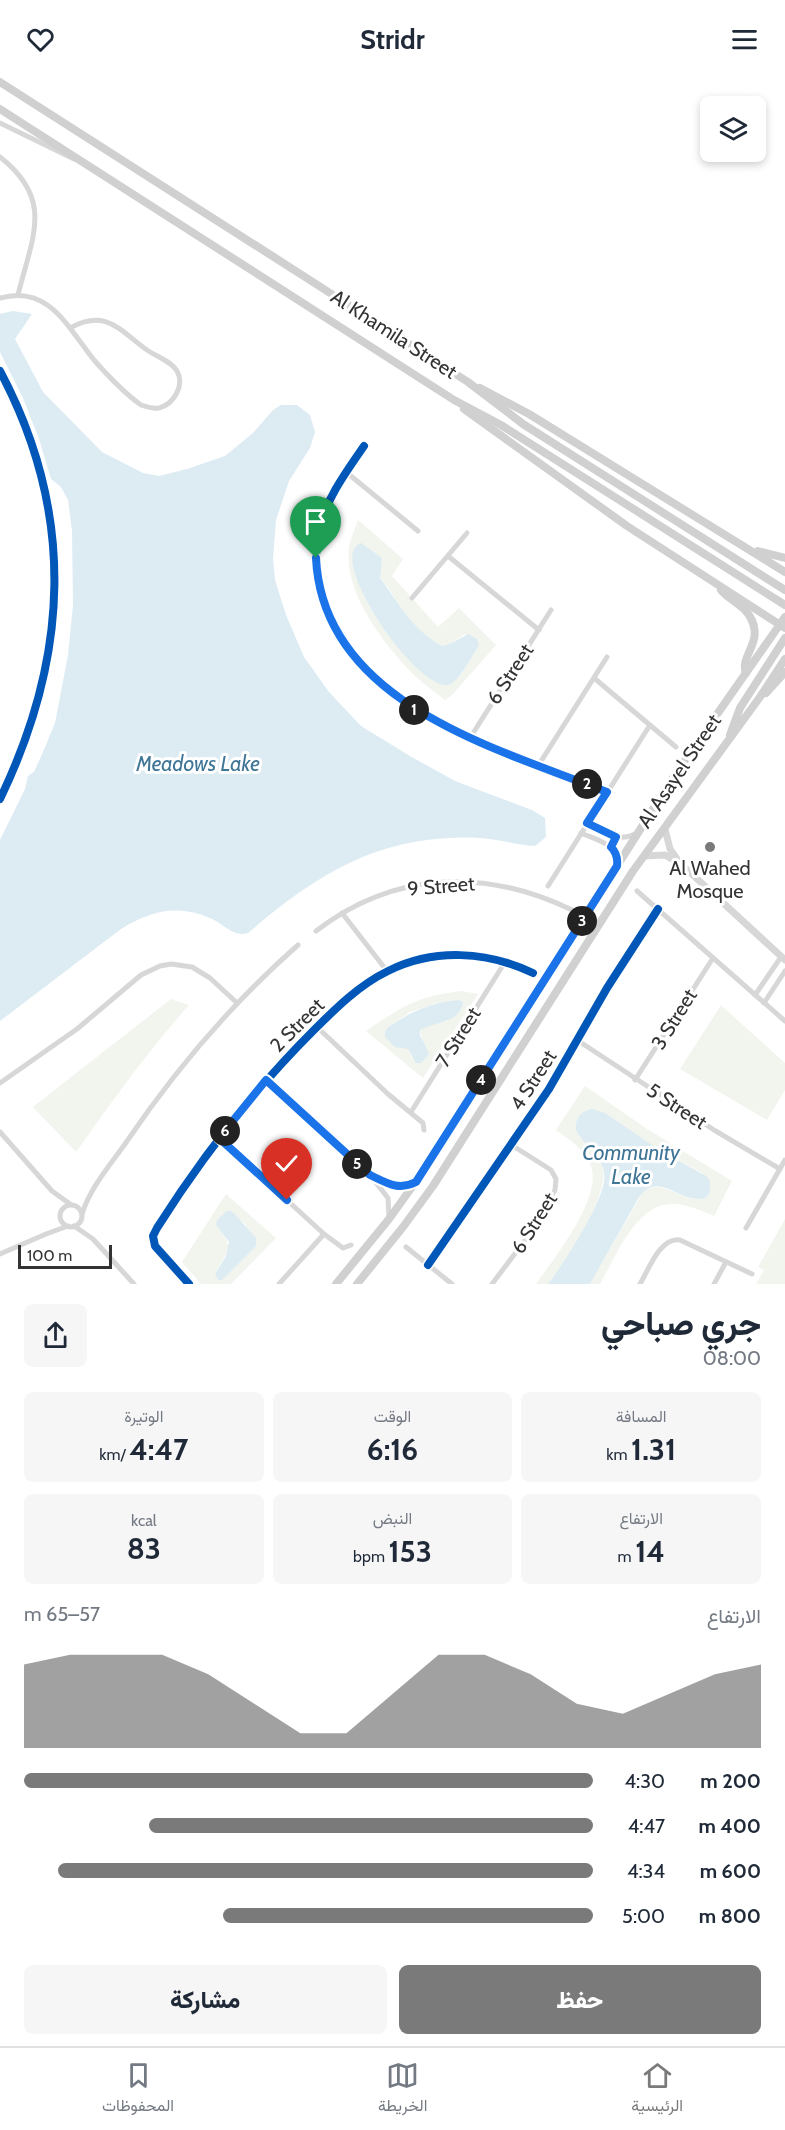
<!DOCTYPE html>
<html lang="ar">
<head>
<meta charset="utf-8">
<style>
	body { margin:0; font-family:Cabin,Vazirmatn,sans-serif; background:#f6f6f7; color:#1f2937; direction:rtl; height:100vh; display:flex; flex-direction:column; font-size:22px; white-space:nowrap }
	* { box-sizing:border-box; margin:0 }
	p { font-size:20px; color:#747a83 }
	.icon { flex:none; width:33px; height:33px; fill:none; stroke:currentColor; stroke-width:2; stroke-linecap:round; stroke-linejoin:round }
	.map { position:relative; height:1206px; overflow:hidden; direction:ltr }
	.details { display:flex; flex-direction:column; background:#fff; flex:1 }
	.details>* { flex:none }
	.controls { position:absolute; left:700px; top:18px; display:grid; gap:12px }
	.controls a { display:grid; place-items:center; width:66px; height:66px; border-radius:9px; background:#fff; box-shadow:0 3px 9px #0003; font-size:30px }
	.scale { position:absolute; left:18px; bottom:15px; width:94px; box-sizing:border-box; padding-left:6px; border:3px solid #333; border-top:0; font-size:16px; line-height:21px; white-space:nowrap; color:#333; -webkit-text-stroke:4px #fff; paint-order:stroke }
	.pin { position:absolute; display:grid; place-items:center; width:51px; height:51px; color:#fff; margin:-62px -26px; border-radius:50% 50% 50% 0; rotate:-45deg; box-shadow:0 0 6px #0007 }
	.pin .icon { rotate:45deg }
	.km { position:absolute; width:30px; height:30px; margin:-15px; border-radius:50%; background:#222; color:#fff; font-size:16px; line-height:30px; text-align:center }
	.round { display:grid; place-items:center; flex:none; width:63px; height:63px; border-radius:9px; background:#f6f6f7 }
	.headline { display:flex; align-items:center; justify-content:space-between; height:102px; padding:0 24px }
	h1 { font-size:33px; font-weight:800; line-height:45px }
	.figures { display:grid; grid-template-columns:repeat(3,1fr); gap:9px; height:102px; padding:6px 24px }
	.figures div { display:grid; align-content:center; border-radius:9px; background:#f6f6f7; text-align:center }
	.figures b { font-size:30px; font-weight:800 }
	.figures small { font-size:16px; font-weight:400 }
	.figures p { font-size:16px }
	.chart { height:168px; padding:12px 24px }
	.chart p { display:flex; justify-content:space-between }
	.chart svg { width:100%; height:108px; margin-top:6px; fill:#7a7a7a; opacity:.7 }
	.action { display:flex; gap:12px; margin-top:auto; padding:12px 24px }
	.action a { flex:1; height:69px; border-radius:9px; background:#7a7a7a; color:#fff; font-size:24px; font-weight:800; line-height:69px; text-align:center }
	.action a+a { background:#f6f6f7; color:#1f2937 }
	ul { padding:0 24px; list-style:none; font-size:20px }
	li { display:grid; grid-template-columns:96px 72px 1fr; align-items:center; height:45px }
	li i { height:15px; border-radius:8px; background:#7a7a7a }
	header { display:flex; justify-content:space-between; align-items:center; height:78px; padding:0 24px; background:#fff; font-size:27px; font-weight:800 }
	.tabs { display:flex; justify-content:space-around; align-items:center; height:84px; border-top:2px solid #e0e1e3; background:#fff; font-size:16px; color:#747a83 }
	.tabs a { display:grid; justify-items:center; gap:3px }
	.tabs .on { color:#7a7a7a }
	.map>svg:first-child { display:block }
</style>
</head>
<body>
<header><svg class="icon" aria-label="menu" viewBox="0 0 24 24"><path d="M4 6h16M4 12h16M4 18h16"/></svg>Stridr<svg class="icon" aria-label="heart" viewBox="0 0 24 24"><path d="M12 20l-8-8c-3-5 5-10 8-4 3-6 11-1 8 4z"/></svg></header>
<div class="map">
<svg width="785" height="1206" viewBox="0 0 785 1206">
	<rect width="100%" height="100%" fill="#fff"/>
	<g fill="#f1f5ed" fill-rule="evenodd">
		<path d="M358,442L403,481L392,498L438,549L459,530L496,567L452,617L445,622C433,612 419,603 409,592C381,562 343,512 349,469C351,460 355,451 358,442ZM379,496C381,503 386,506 390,512C404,536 416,554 441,568L452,565L465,556L479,568L461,596L433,603C400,572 369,540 356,497Z"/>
		<path d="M462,913L478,916L423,1000L366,953C403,928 418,918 462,913ZM437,925L448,943L427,947L420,952L423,963L412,980L408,971C397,967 380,965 387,950L410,934Z"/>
		<path d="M171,921L189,927C148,973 112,1023 76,1074L33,1029Z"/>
		<path d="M721,927L785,985V1012L767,1042L680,991Z"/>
		<path d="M585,1008L647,1051L732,1103L714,1138C702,1133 689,1127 675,1126C637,1123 616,1178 600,1206H590L644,1112C667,1100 683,1127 706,1120L710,1114L702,1095L661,1073L605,1035L585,1033L580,1037L579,1058C590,1068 600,1076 603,1091C609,1117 565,1186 548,1206H536C554,1181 603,1119 591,1088C585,1072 570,1062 556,1052Z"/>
		<path d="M226,1116L276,1160L231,1206H201L182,1184ZM231,1133L246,1147L248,1153L215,1196C225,1174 237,1172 218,1150Z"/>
		<path d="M785,1141V1206H756L764,1192L758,1189Z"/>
	</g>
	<g fill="#ddebf3">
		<path d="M13,233L32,236L15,261L43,314L102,374L143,395L159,398L187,391L225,378L253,355L273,332L281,327H297L310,337L315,354L310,370L289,403L276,442L273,481L275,502L286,537L304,579L329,614L361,648L410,678L455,703L532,732L545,740L546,759L535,768C516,767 498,761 480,760C383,755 319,794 248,855C233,860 223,845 210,840C176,826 151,833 121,851L0,943V762L25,711L28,698L34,694L43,674L55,645L68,577L73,527L72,453L68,422L61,409L51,401L39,361L23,320L0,274V236Z"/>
		<path d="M361,465L382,480L380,500C400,526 411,551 442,568L452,565L468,556L477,561L479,568C472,577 458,606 448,607C415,611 324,478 361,465Z"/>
		<path d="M459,922L463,924C460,946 435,943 420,952V957L429,976L421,985H416L408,971L395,969L385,959V954L387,950C412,933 429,925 459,922Z"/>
		<path d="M592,1031L605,1035L661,1073L706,1098L710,1103V1114L706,1120C681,1128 657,1089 638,1121L590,1206H548C564,1186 600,1128 604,1104C605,1097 604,1091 601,1085C596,1071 582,1065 576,1052C575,1041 580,1033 592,1031Z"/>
		<path d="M227,1133H231C241,1141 247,1151 256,1160V1168L222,1202H218L215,1196L226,1178L229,1164L216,1147L217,1142Z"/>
	</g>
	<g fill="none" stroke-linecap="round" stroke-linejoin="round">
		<g stroke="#d7d7d7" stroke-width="5">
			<path d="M0,45L74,81"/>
			<path d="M0,79C55,122 32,159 18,217"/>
			<path d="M0,220C49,206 68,250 94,282C108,298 123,314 141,327C147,329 152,331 159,330C174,326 185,307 177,293C171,283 157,279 147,272C120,253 107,230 70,250"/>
			<path d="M0,293C76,436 69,578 0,721"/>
			<path d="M364,368C346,394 326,421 319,452C312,483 318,513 332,541C384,645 506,674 607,714"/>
			<path d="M346,394L418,453"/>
			<path d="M448,478L539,552"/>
			<path d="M412,520L467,455"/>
			<path d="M594,600L676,669"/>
			<path d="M470,660L551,532"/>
			<path d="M538,688L607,579"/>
			<path d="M587,745C603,753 618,765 635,756"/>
			<path d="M581,755C597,762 618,766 617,786"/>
			<path d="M548,808L650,647"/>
			<path d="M637,813L785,943"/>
			<path d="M342,835L387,893"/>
			<path d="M316,853C394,793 485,790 572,832"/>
			<path d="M755,917L781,879"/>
			<path d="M764,925L785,893"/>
			<path d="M317,949L388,1016L423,1045L424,1052"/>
			<path d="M577,962L714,1052L780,1091"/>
			<path d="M635,1002L713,880"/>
			<path d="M266,1003L370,1097L388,1120L389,1140"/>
			<path d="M0,1005L77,951L141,897L160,888L171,886L192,889L210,900L236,924"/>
			<path d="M411,1034L505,884"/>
			<path d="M0,1054L52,1113L70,1126"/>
			<path d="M219,1060L324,1156L343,1170L351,1167"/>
			<path d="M370,1097C386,1104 397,1113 414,1105"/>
			<circle cx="71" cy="1138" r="11"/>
			<path d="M82,1136C90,1110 110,1087 125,1066C175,992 231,926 298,867"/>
			<path d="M74,1148L93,1161L134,1206"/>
			<path d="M746,1150L785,1082"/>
			<path d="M406,1169L452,1206"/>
			<path d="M0,1176L46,1156L68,1148"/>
			<path d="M428,1187L549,1011L607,910L658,831"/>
			<path d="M189,1206L155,1168L153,1158L157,1150C202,1079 254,1012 313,953C335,931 359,907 388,893C434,870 487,873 533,895"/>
			<path d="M279,1206L324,1156"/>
			<path d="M492,1206L526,1161L555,1112L556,1101L551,1092L510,1066"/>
			<path d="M640,1206C649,1191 660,1159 680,1162L752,1196"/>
			<path d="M714,1206L726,1184"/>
		</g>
		<g stroke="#d7d7d7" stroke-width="7">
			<path d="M665,751L670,771L677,781"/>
			<path d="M644,778L665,777L682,787L785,882"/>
		</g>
		<g stroke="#d0d0d0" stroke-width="8">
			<path d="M0,4L316,206L468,304L523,346L785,512"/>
			<path d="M0,31L454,322L501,347L785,527"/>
			<path d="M480,310L529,336L785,494"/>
			<path d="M464,331L627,448L785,550"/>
			<path d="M758,473L785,480"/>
			<path d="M721,512C729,522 742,526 749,537C766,564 739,577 746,595"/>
			<path d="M766,615L785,594"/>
			<path d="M730,657L740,630L785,560"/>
			<path d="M336,1206L389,1141L427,1088L674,698L785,539"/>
			<path d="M357,1206L403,1149L433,1108L633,793L760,619L785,581"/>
		</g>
		<g stroke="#fff" stroke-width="11">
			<g id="cycleway">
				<path d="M0,293C76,436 69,578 0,721"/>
				<path d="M364,368C346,394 326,421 319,452C312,483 318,513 332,541C384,645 506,674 607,714"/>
				<path d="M428,1187L549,1011L607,910L658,831"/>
				<path d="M189,1206L155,1168L153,1158L157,1150C202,1079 254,1012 313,953C335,931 359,907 388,893C434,870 487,873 533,895"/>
			</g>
		</g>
		<use href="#cycleway" stroke="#0057b8" stroke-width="8"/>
	</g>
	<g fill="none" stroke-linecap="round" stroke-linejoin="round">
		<g stroke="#fff" stroke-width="12">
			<path id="route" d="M287,1122L219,1060L266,1002L370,1097C387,1105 398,1113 416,1104L617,788C618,780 616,774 611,769L616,759L587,745L607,714C496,670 323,625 316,480"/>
		</g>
		<use href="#route" stroke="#1a73e8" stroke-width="8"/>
	</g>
	<circle fill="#7a7a7a" stroke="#fff" stroke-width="2" cx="710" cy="769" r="6"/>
	<g text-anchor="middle" stroke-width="6" stroke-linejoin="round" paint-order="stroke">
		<g font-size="20" fill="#333" stroke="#fff">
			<text transform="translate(394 256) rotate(33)" y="7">Al Khamila Street</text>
			<text transform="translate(510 596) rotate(-57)" y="7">6 Street</text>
			<text transform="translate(679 693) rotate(-56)" y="7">Al Asayel Street</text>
			<text transform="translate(441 808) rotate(-5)" y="7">9 Street</text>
			<text transform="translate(674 941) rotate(-58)" y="7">3 Street</text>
			<text transform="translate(297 947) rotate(-45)" y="7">2 Street</text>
			<text transform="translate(458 959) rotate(-58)" y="7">7 Street</text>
			<text transform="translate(533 1002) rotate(-57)" y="7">4 Street</text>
			<text transform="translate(677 1028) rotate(33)" y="7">5 Street</text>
			<text transform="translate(534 1145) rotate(-58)" y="7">6 Street</text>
		</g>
		<g font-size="20" fill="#333" stroke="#fff">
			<text x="710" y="797">Al Wahed<tspan x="710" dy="23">Mosque</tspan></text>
		</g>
		<g font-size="21" font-style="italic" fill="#3f7597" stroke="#fff">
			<text x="198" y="693">Meadows Lake</text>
			<text x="631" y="1082">Community<tspan x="631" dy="24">Lake</tspan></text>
		</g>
	</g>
</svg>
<div class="controls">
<a><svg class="icon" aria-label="layers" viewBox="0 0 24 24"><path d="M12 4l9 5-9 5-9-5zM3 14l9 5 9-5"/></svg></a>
</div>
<div class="scale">100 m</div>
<div class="pin" style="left:316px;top:480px;background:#1e9e55"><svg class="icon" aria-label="arrive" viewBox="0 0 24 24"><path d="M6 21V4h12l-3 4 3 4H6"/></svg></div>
<div class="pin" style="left:287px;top:1122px;background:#d93025"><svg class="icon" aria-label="check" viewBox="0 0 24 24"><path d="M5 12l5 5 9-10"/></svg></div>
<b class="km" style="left:414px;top:632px">1</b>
<b class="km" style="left:587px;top:706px">2</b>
<b class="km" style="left:582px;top:843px">3</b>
<b class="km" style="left:481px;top:1002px">4</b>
<b class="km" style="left:357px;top:1086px">5</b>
<b class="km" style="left:225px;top:1053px">6</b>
</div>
<section class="details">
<div class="headline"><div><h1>جري صباحي</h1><p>08:00</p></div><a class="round"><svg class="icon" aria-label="share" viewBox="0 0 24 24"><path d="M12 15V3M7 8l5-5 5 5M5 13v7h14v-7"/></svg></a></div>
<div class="figures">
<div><p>المسافة</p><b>1.31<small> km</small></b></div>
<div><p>الوقت</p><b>6:16</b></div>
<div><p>الوتيرة</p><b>4:47<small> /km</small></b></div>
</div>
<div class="figures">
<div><p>الارتفاع</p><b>14<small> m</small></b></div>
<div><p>النبض</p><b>153<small> bpm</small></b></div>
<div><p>kcal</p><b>83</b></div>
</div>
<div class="chart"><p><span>الارتفاع</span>57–65 m</p>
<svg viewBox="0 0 160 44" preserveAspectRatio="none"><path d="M0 44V10L10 6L20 6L30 6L40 14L50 26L60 38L70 38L80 22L90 6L100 6L110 14L120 26L130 30L140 22L150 14L160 10V44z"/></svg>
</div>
<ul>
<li><b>200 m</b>4:30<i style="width:100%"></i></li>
<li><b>400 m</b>4:47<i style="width:78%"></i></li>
<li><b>600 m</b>4:34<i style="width:94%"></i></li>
<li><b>800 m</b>5:00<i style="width:65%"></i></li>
</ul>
<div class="action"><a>حفظ</a><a>مشاركة</a></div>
</section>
<nav class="tabs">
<a class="on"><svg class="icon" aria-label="home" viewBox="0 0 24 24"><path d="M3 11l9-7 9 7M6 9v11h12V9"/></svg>الرئيسية</a>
<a><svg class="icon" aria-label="map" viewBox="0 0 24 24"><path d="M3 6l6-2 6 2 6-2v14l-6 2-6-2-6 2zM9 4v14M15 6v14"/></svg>الخريطة</a>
<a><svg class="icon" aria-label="saved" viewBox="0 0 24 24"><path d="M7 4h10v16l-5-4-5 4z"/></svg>المحفوظات</a>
</nav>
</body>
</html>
